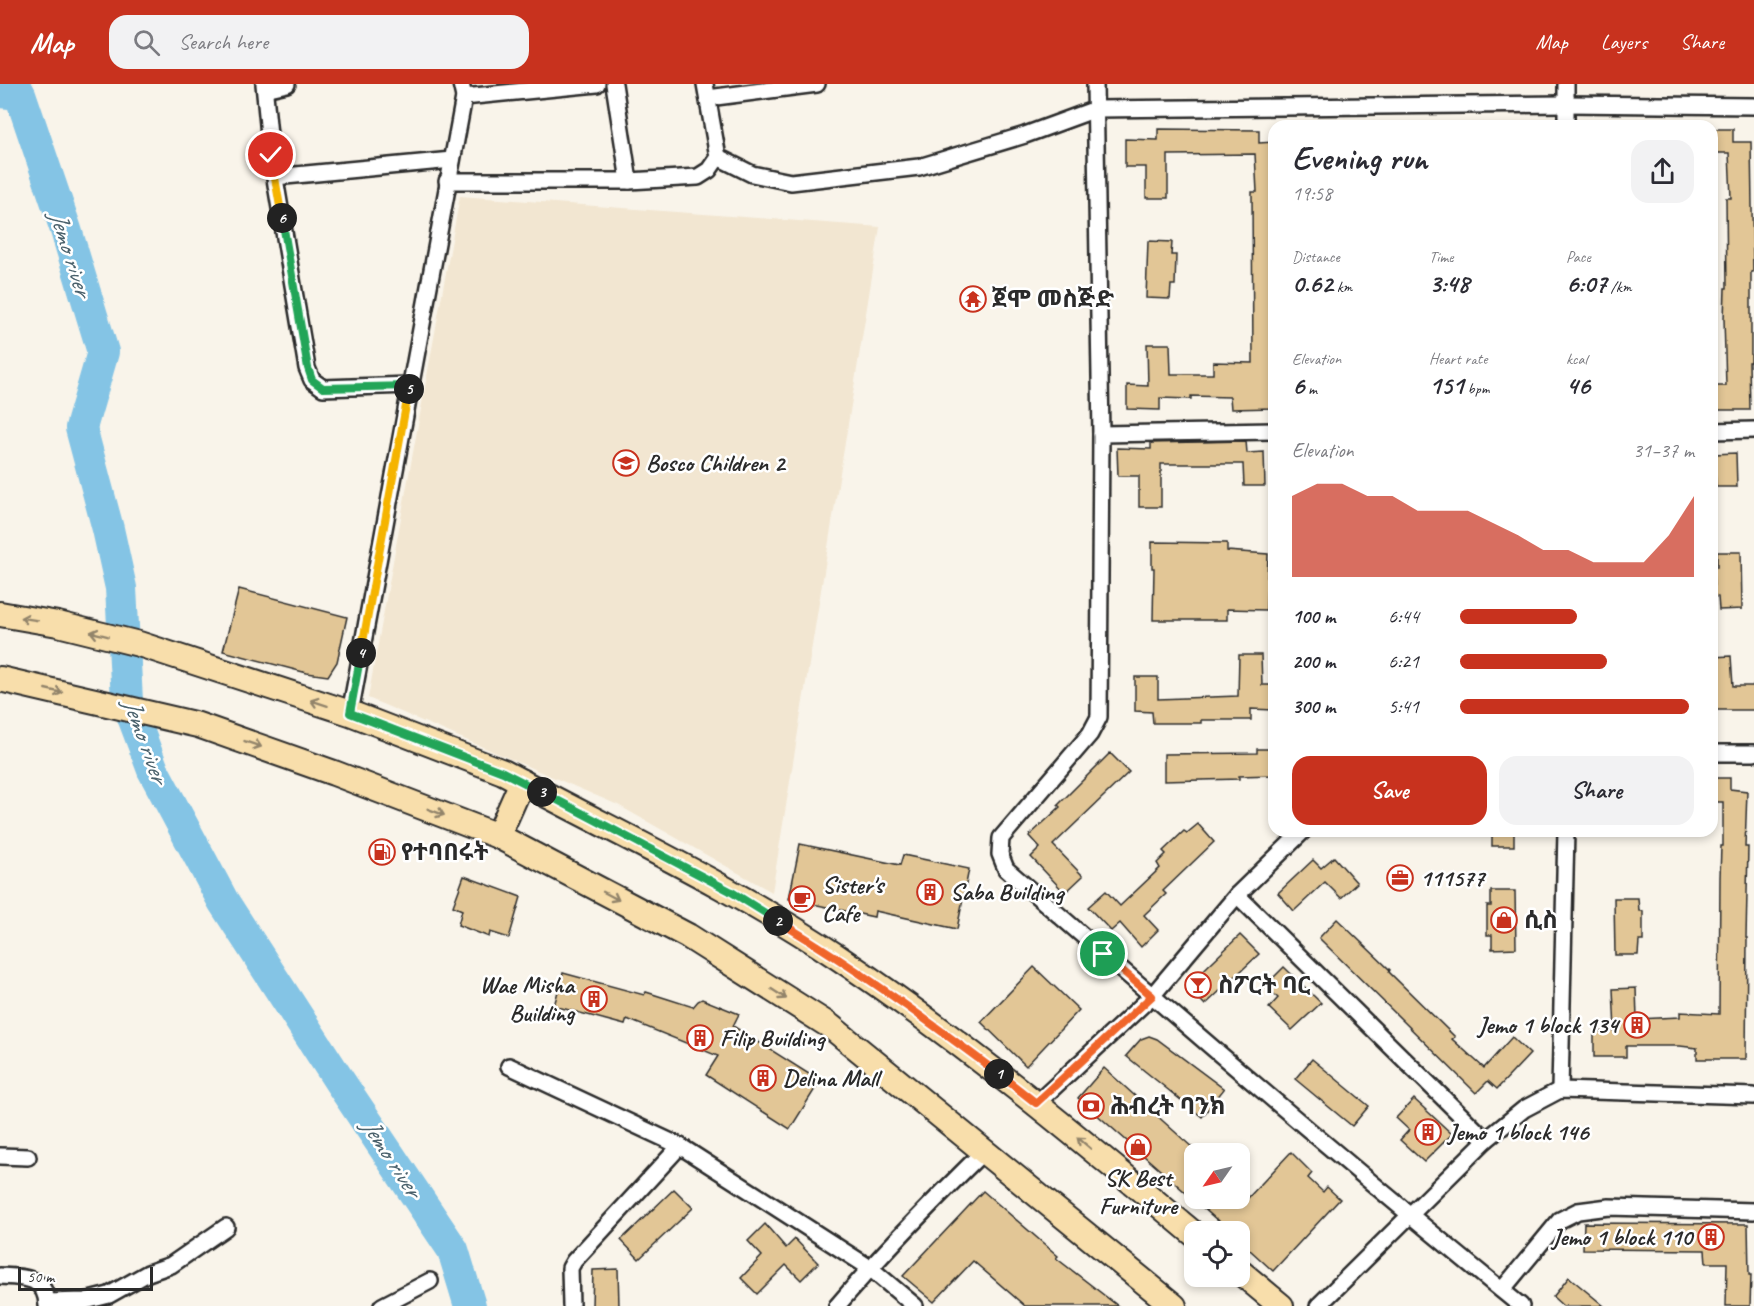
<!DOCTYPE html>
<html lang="en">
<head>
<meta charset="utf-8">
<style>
	body { margin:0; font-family:Caveat,"Noto Sans Ethiopic",sans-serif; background:#f2f2f3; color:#2b2b33; height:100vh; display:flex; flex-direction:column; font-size:22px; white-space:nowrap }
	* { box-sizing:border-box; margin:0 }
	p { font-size:20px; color:#7c7c81 }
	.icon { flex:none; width:33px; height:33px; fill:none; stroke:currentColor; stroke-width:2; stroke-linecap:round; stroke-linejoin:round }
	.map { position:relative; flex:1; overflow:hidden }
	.panel { position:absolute; left:1268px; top:36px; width:450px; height:717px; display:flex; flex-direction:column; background:#fff; border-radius:18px; box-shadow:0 3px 9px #0003 }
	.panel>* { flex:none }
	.needle { width:39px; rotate:236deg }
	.fabs { position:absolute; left:1184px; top:1059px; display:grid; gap:12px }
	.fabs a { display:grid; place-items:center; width:66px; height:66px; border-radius:12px; background:#fff; box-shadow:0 3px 9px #0003; font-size:30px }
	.scale { position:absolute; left:18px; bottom:15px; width:135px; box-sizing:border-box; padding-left:6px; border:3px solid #2b2b2b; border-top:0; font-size:16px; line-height:21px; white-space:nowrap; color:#2b2b2b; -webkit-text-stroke:4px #fff; paint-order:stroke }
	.pin { position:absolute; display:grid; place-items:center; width:51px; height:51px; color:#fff; margin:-26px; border:3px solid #fff; border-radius:50%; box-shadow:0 2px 6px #0007 }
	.km { position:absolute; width:30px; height:30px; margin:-15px; border-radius:50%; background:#222; color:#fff; font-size:16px; line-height:30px; text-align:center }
	.round { display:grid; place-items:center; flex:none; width:63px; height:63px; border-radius:18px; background:#f2f2f3 }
	.head { display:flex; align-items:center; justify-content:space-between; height:102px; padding:0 24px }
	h1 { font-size:33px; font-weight:700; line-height:45px }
	.metrics { display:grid; grid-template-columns:repeat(3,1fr); gap:9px; height:102px; padding:6px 24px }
	.metrics div { display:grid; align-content:center }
	.metrics b { font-size:26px; font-weight:700 }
	.metrics small { font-size:16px; font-weight:400 }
	.metrics p { font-size:16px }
	.chart { height:168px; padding:12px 24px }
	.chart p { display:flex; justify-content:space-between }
	.chart svg { width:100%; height:108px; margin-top:6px; fill:#c8321e; opacity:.7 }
	.button { display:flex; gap:12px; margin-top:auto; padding:12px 24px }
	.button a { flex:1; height:69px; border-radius:18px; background:#c8321e; color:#fff; font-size:24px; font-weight:700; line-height:69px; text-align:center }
	.button a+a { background:#f2f2f3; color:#2b2b33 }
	ul { padding:0 24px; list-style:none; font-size:20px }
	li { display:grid; grid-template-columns:96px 72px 1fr; align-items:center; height:45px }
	li i { height:15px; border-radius:8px; background:#c8321e }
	header { display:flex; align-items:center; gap:36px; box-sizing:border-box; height:84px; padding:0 30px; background:#c8321e; color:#fff }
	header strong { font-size:28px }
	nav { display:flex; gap:33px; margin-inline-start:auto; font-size:21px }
	.search { width:420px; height:54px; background:#f2f2f3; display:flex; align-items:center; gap:15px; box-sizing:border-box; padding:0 21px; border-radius:18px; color:#7c7c81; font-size:22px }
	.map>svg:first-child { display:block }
</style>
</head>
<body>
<header>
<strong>Map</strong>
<div class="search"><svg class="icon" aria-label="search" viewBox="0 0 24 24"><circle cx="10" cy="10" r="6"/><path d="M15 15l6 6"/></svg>Search here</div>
<nav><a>Map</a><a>Layers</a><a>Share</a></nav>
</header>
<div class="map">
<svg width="1754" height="1222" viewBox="0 0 1754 1222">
	<rect width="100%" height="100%" fill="#f9f4ea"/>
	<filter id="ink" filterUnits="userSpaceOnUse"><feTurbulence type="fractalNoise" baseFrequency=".0167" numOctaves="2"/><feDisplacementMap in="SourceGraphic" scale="12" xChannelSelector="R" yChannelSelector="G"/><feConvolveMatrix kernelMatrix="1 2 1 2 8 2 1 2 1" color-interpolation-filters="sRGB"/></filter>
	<g filter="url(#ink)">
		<path fill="#f2e6d1" d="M460,112L880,143L772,808L618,721L368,614Z"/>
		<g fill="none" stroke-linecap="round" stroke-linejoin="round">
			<path stroke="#84c4e5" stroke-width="32" d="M0,8L20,10L66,146L103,268L81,344L108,445L121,504L127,617L153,686L223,817L340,998L453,1166L470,1222"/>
		</g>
		<g fill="#e2c696" stroke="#2b2b2b" stroke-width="1.5">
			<path d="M1158,45L1259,46V59L1274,58V324L1231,325L1230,313L1191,312V315L1160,314V326L1127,325V301L1148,302L1147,260H1170L1171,290H1213V278L1253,279L1252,108H1257L1255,70L1168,71V114H1146V83H1125V55L1158,56Z"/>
			<path d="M1712,45H1733V58H1751L1753,188H1751V278H1749L1750,326H1712V302H1726L1724,235L1725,204H1727L1726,114H1731L1729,69H1712Z"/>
			<path d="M1148,157L1172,158L1171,171H1176L1175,201H1171L1170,215L1146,214Z"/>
			<path d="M1246,357L1247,369L1264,368L1265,402H1244L1243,380H1161V423H1139V392H1118L1117,364L1151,365V359Z"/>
			<path d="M1736,369L1737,403H1716L1714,370Z"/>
			<path d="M1152,458L1227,459V467L1268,470L1266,526L1227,525V536H1153L1154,484H1152Z"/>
			<path d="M1717,468H1741L1742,525L1719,526L1718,513L1714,512L1713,483H1717Z"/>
			<path d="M239,505L347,533L337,578L328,592L307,589L223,567Z"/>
			<path d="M1239,571H1261L1262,601H1274V626L1251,625V636H1201V639H1153L1152,628L1135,627V593H1158V615L1238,612Z"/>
			<path d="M1731,572L1733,602H1754V626H1712V573Z"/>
			<path d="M1257,665H1274V691L1239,692V695L1164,697V670L1257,669Z"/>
			<path d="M1110,669L1129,688L1053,761L1083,792L1065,809L1031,773L1040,764L1029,752L1060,723L1058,721Z"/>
			<path d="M1712,694H1730V705L1747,707L1745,763H1748L1746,854H1747L1746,975H1697V964L1680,962H1626V973H1594V948L1615,947L1613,905L1636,904L1637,935L1680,933V928L1719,930L1720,794L1721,762H1723V718H1712Z"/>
			<path d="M1198,740L1214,758L1163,807L1166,810L1144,831L1158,846L1141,863L1120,839L1111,847L1088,823L1106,807L1120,822L1160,784L1157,779L1166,770L1163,767L1184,747L1187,749Z"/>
			<rect x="1492" y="747" width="22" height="15"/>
			<path d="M800,760L900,781L903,771L969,785L957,845L875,827L874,833L789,815Z"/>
			<path d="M1334,773L1357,799L1341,814L1325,798L1294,827L1278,809L1313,776L1321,784Z"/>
			<path d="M464,792L521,813L509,854L490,848L489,853L458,841L462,826L453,822Z"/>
			<path d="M1491,807H1515L1516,864L1492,865V851H1487V822H1491Z"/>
			<path d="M1614,814H1638L1639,827H1643V857H1639L1638,871H1615Z"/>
			<path d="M1337,835L1390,886L1389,888L1455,953L1452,955L1484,984L1512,953L1530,970L1497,1005L1488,997L1476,1009L1319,854Z"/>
			<path d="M1240,851L1259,870L1205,921L1187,902Z"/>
			<path d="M1034,883L1079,926L1026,982L981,938Z"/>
			<path d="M1284,883L1321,919L1292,946L1269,924L1278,914L1265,902Z"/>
			<path d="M563,889L644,911L646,908L693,923L698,917L702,915L739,930L733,942L820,997L790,1045L706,991L718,972L627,935L625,941L554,922Z"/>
			<path d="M1149,952L1157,955L1224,1005L1202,1033L1126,972L1141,955Z"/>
			<path d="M1312,975L1369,1022L1352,1042L1295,995Z"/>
			<path d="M1104,984L1194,1065V1114H1239V1106L1248,1114L1291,1068L1312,1089L1308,1094L1323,1108L1327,1103L1340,1115L1273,1187L1239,1156V1148H1230L1217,1135V1136L1078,1014Z"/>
			<path d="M1414,1015L1452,1050L1424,1078L1400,1056L1409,1046L1396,1034Z"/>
			<path d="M674,1105L693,1124L639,1175L621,1156Z"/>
			<path d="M983,1107L1058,1172L1056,1174L1118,1222H1025L973,1177L934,1218L903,1192Z"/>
			<path d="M1584,1139L1748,1140L1749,1191H1751L1750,1222H1726L1727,1179H1706L1705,1166L1583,1165Z"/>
			<path d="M765,1140L786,1164L795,1155L818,1179L801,1196L786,1181L757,1210L741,1194L762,1172L748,1157Z"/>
			<path d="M618,1185L619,1222H592L593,1186Z"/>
			<path d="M1569,1193L1604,1222H1563L1553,1213Z"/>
		</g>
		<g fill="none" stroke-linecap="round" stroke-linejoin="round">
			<g stroke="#2b2b2b" stroke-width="20">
				<g id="minor">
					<path d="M264,0L271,71L307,284L312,296L323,304L410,301"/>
					<path d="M614,0L629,97"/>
					<path d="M1095,0L1101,350L1099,633L1090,650L1001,754L1000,770L1006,785C1176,933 1346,1080 1521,1222"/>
					<path d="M265,5L287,0"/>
					<path d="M464,13L597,0"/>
					<path d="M708,14L817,0"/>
					<path d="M1566,42V0"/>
					<path d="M718,73L752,90L791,98L919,83L1025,51L1096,25L1566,20L1754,22"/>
					<path d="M275,93L452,76"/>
					<path d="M447,97H629L698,93L709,86L718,73L705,0"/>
					<path d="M1712,347L1754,346"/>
					<path d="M1101,350L1274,347"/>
					<path d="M350,629L464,13L461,0"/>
					<path d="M1712,669H1754"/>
					<path d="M1237,811L1486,1056"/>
					<path d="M509,982L680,1062L870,1184L915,1222"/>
					<path d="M1560,1006L1566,747"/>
					<path d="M1037,1019L1152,912L1237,811L1303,747"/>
					<path d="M0,1072L28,1073"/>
					<path d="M0,1192C22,1193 47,1192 47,1222"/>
					<path d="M1502,1206L1560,1136L1578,1127L1609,1123L1754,1127"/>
					<path d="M47,1218L85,1217L109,1211L148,1189L171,1181L226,1143"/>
					<path d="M382,1222L430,1197"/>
					<path d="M571,1222L570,1184L574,1177L680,1062"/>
					<path d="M837,1222C883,1168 933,1117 984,1067"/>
					<path d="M1318,1222L1486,1056L1524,1025L1560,1006L1754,1012"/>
				</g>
			</g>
			<g stroke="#2b2b2b" stroke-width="28">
				<g id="primary">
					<path d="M0,530L58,540L139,560L350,629L503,688L522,698C627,754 736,805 836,872C962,956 1078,1053 1194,1150"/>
					<path d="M0,595L198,641L334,689L498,752L688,852L830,942L1174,1222"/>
					<path d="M498,752L522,698"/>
					<path d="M1239,1187L1281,1222"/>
				</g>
			</g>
			<use href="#minor" stroke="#fff" stroke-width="15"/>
			<use href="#primary" stroke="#f8deab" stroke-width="24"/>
		</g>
		<defs><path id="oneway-shaft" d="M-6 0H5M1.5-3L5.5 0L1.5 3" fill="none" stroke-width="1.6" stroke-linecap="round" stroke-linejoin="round" transform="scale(1.5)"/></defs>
		<g stroke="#92846b">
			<use href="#oneway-shaft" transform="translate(29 535) rotate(-171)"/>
			<use href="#oneway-shaft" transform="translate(99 550) rotate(-166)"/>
			<use href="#oneway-shaft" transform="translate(54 607) rotate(13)"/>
			<use href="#oneway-shaft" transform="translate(319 619) rotate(-162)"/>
			<use href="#oneway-shaft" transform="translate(253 660) rotate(19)"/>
			<use href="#oneway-shaft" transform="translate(436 728) rotate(21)"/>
			<use href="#oneway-shaft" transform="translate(611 812) rotate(28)"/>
			<use href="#oneway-shaft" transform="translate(779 910) rotate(33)"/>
			<use href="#oneway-shaft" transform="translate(1084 1059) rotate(-140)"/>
		</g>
	</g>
	<g fill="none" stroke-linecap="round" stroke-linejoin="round" filter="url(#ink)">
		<g stroke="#fff" stroke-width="12">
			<path id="split-1" d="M999,990L1036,1019L1152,912L1103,870"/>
		</g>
		<g stroke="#fff" stroke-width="12">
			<path id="split-2" d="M778,837C855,883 927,936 999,990"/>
		</g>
		<g stroke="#fff" stroke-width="12">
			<path id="split-3" d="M542,708L730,807L778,837"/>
		</g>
		<g stroke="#fff" stroke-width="12">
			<path id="split-4" d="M361,569L350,629L503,688L542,708"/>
		</g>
		<g stroke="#fff" stroke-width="12">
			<path id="split-5" d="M361,569L409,305"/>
		</g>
		<g stroke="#fff" stroke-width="12">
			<path id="split-6" d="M282,134L308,284L312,296L323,304L410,302L409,305"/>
		</g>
		<g stroke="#fff" stroke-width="12">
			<path id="split-7" d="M271,71L282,134"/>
		</g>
		<use href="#split-1" stroke="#f0652b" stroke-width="8"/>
		<use href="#split-2" stroke="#f0652b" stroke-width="8"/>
		<use href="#split-3" stroke="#22a559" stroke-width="8"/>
		<use href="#split-4" stroke="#22a559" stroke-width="8"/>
		<use href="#split-5" stroke="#f5b400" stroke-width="8"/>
		<use href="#split-6" stroke="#22a559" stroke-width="8"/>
		<use href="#split-7" stroke="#f5b400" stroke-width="8"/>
	</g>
	<defs>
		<g id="temple-ring" transform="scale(1.35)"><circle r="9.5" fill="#fff" stroke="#c8321e" stroke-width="1.5"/><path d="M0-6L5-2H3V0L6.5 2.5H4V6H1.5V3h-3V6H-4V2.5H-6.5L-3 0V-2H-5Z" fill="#c8321e"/></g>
		<g id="school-ring" transform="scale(1.35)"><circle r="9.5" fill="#fff" stroke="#c8321e" stroke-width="1.5"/><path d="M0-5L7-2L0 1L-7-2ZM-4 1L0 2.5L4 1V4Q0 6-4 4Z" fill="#c8321e"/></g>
		<g id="fuel-ring" transform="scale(1.35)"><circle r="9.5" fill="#fff" stroke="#c8321e" stroke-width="1.5"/><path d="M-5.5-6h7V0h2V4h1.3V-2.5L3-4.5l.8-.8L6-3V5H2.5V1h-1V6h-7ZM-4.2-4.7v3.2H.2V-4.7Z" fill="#c8321e"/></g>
		<g id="office-ring" transform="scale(1.35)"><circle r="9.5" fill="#fff" stroke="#c8321e" stroke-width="1.5"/><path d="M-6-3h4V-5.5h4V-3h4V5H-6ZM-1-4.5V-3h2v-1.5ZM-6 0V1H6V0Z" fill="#c8321e"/></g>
		<g id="building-ring" transform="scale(1.35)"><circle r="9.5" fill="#fff" stroke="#c8321e" stroke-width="1.5"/><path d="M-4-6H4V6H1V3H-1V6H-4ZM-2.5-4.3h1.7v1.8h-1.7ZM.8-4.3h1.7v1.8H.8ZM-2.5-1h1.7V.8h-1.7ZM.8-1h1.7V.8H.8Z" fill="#c8321e"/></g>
		<g id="cafe-ring" transform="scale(1.35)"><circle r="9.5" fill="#fff" stroke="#c8321e" stroke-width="1.5"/><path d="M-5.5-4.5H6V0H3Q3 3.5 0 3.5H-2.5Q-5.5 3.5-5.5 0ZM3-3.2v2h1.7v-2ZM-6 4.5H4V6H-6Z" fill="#c8321e"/></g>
		<g id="shop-ring" transform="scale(1.35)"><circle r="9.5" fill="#fff" stroke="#c8321e" stroke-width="1.5"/><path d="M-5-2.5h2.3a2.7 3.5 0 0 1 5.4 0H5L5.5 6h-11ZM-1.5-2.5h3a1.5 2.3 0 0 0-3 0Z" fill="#c8321e"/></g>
		<g id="bar-ring" transform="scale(1.35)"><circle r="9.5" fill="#fff" stroke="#c8321e" stroke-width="1.5"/><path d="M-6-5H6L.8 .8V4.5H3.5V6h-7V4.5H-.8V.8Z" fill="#c8321e"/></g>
		<g id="bank-ring" transform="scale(1.35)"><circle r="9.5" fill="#fff" stroke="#c8321e" stroke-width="1.5"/><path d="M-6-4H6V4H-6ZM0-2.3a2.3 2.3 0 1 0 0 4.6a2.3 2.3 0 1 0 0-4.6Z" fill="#c8321e"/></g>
	</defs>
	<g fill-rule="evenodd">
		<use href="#temple-ring" x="973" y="215"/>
		<use href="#school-ring" x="626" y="379"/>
		<use href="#fuel-ring" x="382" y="768"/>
		<use href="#office-ring" x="1400" y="794"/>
		<use href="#building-ring" x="930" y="808"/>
		<use href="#cafe-ring" x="802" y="815"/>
		<use href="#shop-ring" x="1504" y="836"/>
		<use href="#bar-ring" x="1198" y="901"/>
		<use href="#building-ring" x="594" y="915"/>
		<use href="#building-ring" x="1637" y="941"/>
		<use href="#building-ring" x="700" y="954"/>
		<use href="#building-ring" x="763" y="994"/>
		<use href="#bank-ring" x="1091" y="1022"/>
		<use href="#building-ring" x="1428" y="1048"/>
		<use href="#shop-ring" x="1138" y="1063"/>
		<use href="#building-ring" x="1711" y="1153"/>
	</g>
	<g text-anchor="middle" stroke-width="5" stroke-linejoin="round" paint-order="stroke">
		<g font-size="24" font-weight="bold" fill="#2b2b2b" stroke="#fff" text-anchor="start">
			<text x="992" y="223">ጀሞ መስጅድ</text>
			<text x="646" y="387">Bosco Children 2</text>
			<text x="401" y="776">የተባበሩት</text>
			<text x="1420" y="802">111577</text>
			<text x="822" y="809">Sister's<tspan x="822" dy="28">Cafe</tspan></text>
			<text x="950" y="816">Saba Building</text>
			<text x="1524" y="844">ሲስ</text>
			<text x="574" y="909" text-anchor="end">Wae Misha<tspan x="574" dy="28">Building</tspan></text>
			<text x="1218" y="909">ስፖርት ባር</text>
			<text x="1618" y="949" text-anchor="end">Jemo 1 block 134</text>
			<text x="720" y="962">Filip Building</text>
			<text x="783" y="1002">Delina Mall</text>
			<text x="1110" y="1030">ሕብረት ባንክ</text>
			<text x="1448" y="1056">Jemo 1 block 146</text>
			<text x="1138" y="1102" text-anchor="middle">SK Best<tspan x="1138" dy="28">Furniture</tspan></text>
			<text x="1692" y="1161" text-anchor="end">Jemo 1 block 110</text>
		</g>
		<g font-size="26" font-style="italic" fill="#4a616c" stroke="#fff">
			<text transform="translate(71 169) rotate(72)" y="9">Jemo river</text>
			<text transform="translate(146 656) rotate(70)" y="9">Jemo river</text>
			<text transform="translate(392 1073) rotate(57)" y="9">Jemo river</text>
		</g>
	</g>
</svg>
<div class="fabs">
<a><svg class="needle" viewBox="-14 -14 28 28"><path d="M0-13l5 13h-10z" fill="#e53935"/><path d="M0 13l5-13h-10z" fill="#7c7c81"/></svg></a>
<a><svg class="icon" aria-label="locate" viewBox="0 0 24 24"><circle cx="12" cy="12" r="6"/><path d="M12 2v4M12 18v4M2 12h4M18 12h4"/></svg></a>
</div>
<div class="scale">50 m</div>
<div class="pin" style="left:1103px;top:870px;background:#1e9e55"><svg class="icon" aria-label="arrive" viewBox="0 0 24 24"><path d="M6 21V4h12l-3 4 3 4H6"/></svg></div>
<div class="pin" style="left:271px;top:71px;background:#d93025"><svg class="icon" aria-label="check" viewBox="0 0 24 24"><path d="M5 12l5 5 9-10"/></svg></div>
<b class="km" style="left:999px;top:990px">1</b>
<b class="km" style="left:778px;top:837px">2</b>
<b class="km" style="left:542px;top:708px">3</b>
<b class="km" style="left:361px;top:569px">4</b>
<b class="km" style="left:409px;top:305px">5</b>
<b class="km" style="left:282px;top:134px">6</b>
<section class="panel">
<div class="head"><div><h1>Evening run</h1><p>19:58</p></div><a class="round"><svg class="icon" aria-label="share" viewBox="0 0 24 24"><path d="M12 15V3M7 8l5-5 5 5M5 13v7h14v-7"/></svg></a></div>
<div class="metrics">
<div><p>Distance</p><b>0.62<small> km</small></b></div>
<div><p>Time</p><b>3:48</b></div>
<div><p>Pace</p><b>6:07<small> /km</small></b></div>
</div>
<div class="metrics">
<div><p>Elevation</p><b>6<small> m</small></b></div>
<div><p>Heart rate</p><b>151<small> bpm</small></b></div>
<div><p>kcal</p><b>46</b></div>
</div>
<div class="chart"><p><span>Elevation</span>31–37 m</p>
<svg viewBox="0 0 160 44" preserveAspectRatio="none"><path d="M0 44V11L10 6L20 6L30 11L40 11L50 17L60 17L70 17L80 22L90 27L100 33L110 33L120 38L130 38L140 38L150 27L160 11V44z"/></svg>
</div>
<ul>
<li><b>100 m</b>6:44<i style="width:50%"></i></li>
<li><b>200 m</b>6:21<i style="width:63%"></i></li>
<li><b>300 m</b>5:41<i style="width:98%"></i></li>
</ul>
<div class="button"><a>Save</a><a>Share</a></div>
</section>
</div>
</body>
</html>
